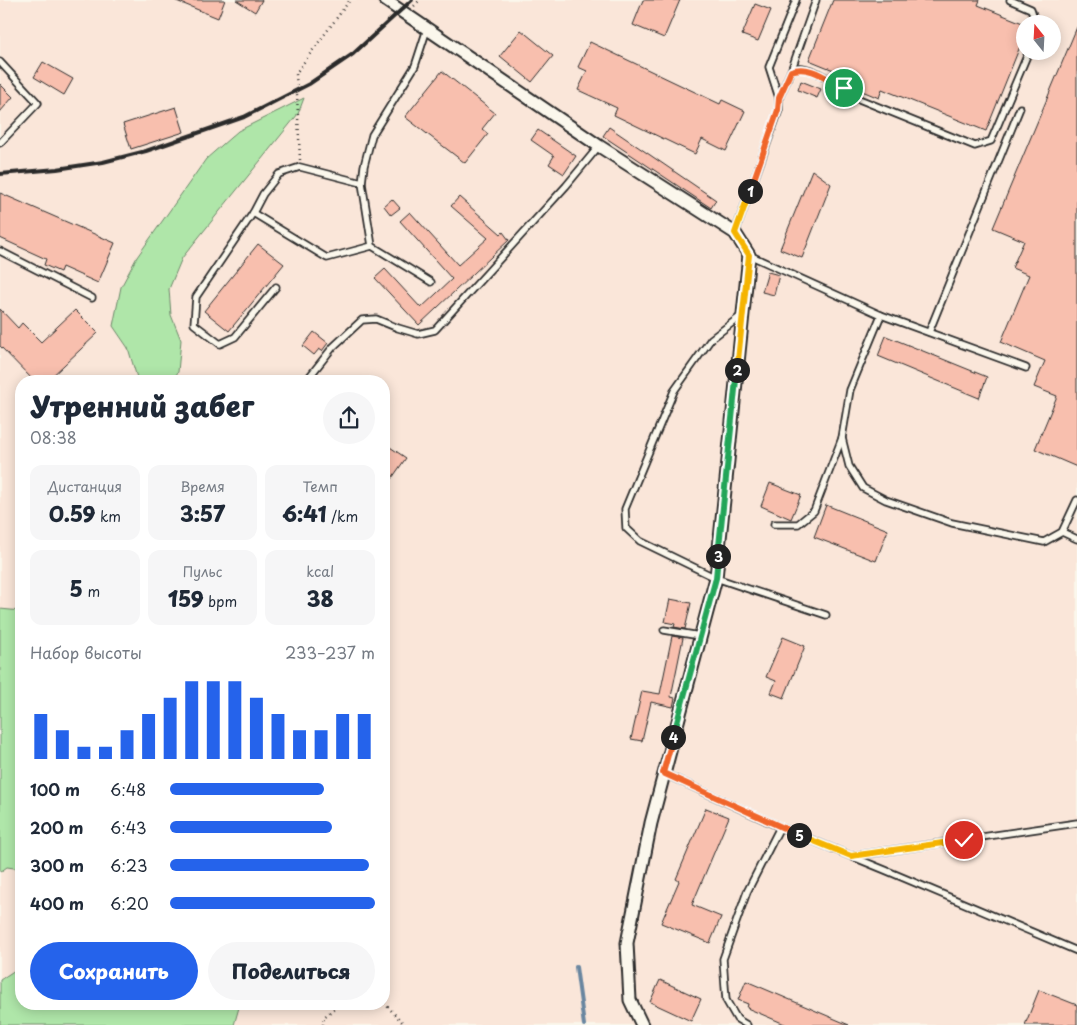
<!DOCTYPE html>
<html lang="ru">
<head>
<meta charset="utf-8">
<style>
	body { margin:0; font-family:"Playpen Sans",sans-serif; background:#f6f6f7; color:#1f2937; height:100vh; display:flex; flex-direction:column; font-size:19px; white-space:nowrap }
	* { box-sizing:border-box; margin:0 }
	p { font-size:16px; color:#747a83 }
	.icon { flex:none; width:28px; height:28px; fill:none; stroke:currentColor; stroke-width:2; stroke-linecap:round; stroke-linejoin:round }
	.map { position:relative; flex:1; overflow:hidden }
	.panel { position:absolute; left:15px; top:375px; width:375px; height:635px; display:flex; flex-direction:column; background:#fff; border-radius:20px; box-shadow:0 2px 12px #0003 }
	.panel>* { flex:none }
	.needle { width:32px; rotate:342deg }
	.controls { position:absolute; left:1016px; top:15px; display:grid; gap:10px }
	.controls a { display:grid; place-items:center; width:45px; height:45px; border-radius:50%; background:#fff; box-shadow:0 2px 12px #0003; font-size:25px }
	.pin { position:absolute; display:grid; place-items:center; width:42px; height:42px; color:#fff; margin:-21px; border:2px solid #fff; border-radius:50%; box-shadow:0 1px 5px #0007 }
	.km { position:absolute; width:25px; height:25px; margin:-12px; border-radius:50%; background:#222; color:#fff; font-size:14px; line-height:25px; text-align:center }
	.round { display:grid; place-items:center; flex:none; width:52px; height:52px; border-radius:26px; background:#f6f6f7 }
	.overview { display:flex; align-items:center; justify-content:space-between; height:85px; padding:0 15px }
	h1 { font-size:28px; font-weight:800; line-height:38px }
	.stats { display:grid; grid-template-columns:repeat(3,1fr); gap:8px; height:85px; padding:5px 15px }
	.stats div { display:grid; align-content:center; border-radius:12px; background:#f6f6f7; text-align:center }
	.stats b { font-size:21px; font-weight:800 }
	.stats small { font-size:14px; font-weight:400 }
	.stats p { font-size:14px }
	.chart { height:140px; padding:10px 15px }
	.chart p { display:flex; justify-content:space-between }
	.chart svg { width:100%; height:90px; margin-top:5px; stroke:#2563eb; stroke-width:6 }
	.button { display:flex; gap:10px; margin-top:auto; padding:10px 15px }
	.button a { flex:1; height:58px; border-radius:30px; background:#2563eb; color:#fff; font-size:20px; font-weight:800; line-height:58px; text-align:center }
	.button a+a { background:#f6f6f7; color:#1f2937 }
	ul { padding:0 15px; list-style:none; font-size:16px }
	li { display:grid; grid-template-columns:80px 60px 1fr; align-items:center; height:38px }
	li i { height:12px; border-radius:6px; background:#2563eb }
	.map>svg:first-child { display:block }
</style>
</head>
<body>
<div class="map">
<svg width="1077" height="1025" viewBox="0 0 1077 1025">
	<rect width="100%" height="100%" fill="#fbf7ec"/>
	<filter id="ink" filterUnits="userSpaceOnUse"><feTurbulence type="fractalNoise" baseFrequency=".02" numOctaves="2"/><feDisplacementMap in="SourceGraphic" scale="10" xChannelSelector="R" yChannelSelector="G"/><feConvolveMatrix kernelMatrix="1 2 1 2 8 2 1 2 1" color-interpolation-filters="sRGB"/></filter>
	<g filter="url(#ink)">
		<path fill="#fae6d9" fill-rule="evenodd" d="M0,0H1077V1025H0ZM1025,24H1052V51H1025ZM21,381H384V1004H21Z"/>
		<g fill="#afe6a9" stroke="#6d886a">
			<path d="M304,98L298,114L182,258L169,289L171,315L181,340L178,372L172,381H138L128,348L113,326L121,287L137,257L206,159L238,131Z"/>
			<path d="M0,609L21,611V869L7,867L0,872Z"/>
			<path d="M21,966V1004H240L234,1025H0V980Z"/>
		</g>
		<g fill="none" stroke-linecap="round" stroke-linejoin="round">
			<path stroke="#6986a0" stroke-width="4" d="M576,967L584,1025"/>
		</g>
		<g fill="#f8bfae" stroke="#2b2b2b">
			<path d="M174,0H225L218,18Z"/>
			<path d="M236,0H262L255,12Z"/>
			<path d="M643,0H680L664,38L633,25Z"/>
			<path d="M833,0H980L978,5L1025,24V34L986,131L882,89L879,98L855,88L858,80L809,60Z"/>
			<path d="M755,4L771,10L758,41L742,35Z"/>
			<path d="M1077,27V467L1035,449L1057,396L1034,387L1045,361L1001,342L1029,275L1012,268L1024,241L993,228Z"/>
			<path d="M521,30L553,56L532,82L500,56Z"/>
			<path d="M590,42L720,104L722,100L745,111L726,151L702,139L695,154L614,115L617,108L578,90L587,71L578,67Z"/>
			<path d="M43,62L73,79L64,95L34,77Z"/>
			<path d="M442,71L495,113L482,129L488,134L465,163L405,117Z"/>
			<path d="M801,81L821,89L817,98L798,90Z"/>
			<path d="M0,84L13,97L0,112Z"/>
			<path d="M176,107L184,132L131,149L123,124Z"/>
			<path d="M609,127L716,200L711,208L603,136Z"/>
			<path d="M538,130L576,156L564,174L549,164L554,156L531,140Z"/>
			<path d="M812,170L831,184L802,258L780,249Z"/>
			<path d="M0,193L115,243L98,283L62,267L60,272L44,265L46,259L0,238Z"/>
			<path d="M459,197L501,234L503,232L509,240L419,325L375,278L385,269L421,308L452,279L400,221L410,212L458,265L488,238L451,206Z"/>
			<path d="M392,199L400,208L391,215L384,206Z"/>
			<path d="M258,244L284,264L229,331L204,311Z"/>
			<path d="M768,272L779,275L774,295L762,292Z"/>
			<path d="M0,309L18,328L22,323L41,342L75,310L98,333L47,381H34L0,346Z"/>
			<path d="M314,332L328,343L322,351L319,349L314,355L303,346Z"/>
			<path d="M886,336L987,377L979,398L878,356Z"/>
			<path d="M384,443L406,458L390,481L384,476Z"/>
			<path d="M770,483L801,495L791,519L761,506Z"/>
			<path d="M826,505L888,530L876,561L814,537Z"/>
			<path d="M670,599L691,603L685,629L674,627L675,624L665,622Z"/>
			<path d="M672,636L683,638L671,697L675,698L673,707L651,702L642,741L631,739L642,691L660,694Z"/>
			<path d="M783,637L805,646L784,698L771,693L776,681L766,677Z"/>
			<path d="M706,808L729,817L692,905L721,917L710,943L661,923L679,881L676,879Z"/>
			<path d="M660,980L701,999L691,1021L650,1002Z"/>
			<path d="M746,981L849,1025H787L747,1008L748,1004L738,1000Z"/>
			<path d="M1039,990L1077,1005V1025H1025Z"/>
		</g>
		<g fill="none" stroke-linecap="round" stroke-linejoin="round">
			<g stroke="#2b2b2b" stroke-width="9">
				<g id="service">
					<path d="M1010,0L1031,9L1036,24"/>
					<path d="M427,29L415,66L372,135L364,166L362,183L372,246L431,282"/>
					<path d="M0,62L38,103L0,143"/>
					<path d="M791,71C793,70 796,69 798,68C812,66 844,88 854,97L975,146L991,141L1029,51"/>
					<path d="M779,98L791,71L816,0"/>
					<path d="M253,213L327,258L372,246"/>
					<path d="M735,233L779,110V98L769,67L796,0"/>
					<path d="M0,251L92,298"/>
					<path d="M749,255L881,315L1026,368"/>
					<path d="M276,287L235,337L220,344L194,324L196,297L253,213L263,194L279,174L300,167L362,183"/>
					<path d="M741,316L711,339L674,391L625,509L626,528L640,541L716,578L826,615"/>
					<path d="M929,332L1020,108"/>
					<path d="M306,381L333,347L362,320L376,319L398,328L418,334L435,330L566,186L599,146"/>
					<path d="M842,438L849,466L863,488L886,500L952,523L1044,542L1062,532L1077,500"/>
					<path d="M774,524H798L814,511L842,438L850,390L881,315"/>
					<path d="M1062,532L1077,539"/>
					<path d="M664,630L700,636"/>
					<path d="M663,773L780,827L885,870L1077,951"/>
					<path d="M853,856L1077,823"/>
					<path d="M747,1025L737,1019L726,1000L723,959L747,892L780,827"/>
				</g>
			</g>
			<g stroke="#2b2b2b" stroke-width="15">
				<path id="minor" d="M385,0L599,146L735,233L749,255L716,578L651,823L627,943L630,1000L642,1025"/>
			</g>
			<g stroke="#2b2b2b" stroke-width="2.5" stroke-dasharray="1 4" stroke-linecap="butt">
				<path d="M414,6L420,0"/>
				<path d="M300,160L296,73L350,0"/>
				<path d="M384,1003L405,1025"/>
				<path d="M323,1025L324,1017L340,1004"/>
			</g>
			<use href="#service" stroke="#fbf7ec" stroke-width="5.5"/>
			<use href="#minor" stroke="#fbf7ec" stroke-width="11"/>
			<path stroke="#2b2b2b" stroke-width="4" d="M0,174L57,169L103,162L146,151L244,117L309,84L353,54L412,0"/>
		</g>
	</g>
	<g fill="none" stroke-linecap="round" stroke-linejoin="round" filter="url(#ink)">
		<g stroke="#fff" stroke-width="10">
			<path id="split-1" d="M750,191L778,110L779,98L791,71C810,64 828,80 844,88"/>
		</g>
		<g stroke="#fff" stroke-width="10">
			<path id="split-2" d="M737,370L749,255L735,233L750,191"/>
		</g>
		<g stroke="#fff" stroke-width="10">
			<path id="split-3" d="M718,556L737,370"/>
		</g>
		<g stroke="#fff" stroke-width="10">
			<path id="split-4" d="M673,737L716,578L718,556"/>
		</g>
		<g stroke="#fff" stroke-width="10">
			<path id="split-5" d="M673,737L663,773L799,835"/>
		</g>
		<g stroke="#fff" stroke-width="10">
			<path id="split-6" d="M799,835L851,856L964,840"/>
		</g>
		<use href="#split-1" stroke="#f0652b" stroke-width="6"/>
		<use href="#split-2" stroke="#f5b400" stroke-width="6"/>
		<use href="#split-3" stroke="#22a559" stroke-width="6"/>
		<use href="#split-4" stroke="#22a559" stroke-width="6"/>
		<use href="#split-5" stroke="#f0652b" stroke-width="6"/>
		<use href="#split-6" stroke="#f5b400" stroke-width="6"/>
	</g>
</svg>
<div class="controls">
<a><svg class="needle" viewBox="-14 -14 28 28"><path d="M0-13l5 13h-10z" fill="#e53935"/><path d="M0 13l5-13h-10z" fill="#747a83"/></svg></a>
</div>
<div class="pin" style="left:844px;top:88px;background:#1e9e55"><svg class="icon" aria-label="arrive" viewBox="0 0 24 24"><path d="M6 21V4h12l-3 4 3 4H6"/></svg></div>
<div class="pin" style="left:964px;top:840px;background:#d93025"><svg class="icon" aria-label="check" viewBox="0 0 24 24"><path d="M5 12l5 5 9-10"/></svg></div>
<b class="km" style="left:750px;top:191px">1</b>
<b class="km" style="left:737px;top:370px">2</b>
<b class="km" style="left:718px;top:556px">3</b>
<b class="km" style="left:673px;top:737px">4</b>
<b class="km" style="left:799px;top:835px">5</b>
<section class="panel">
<div class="overview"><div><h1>Утренний забег</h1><p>08:38</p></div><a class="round"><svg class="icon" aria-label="share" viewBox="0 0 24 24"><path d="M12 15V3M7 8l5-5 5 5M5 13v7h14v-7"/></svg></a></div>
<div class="stats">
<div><p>Дистанция</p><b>0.59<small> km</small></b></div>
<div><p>Время</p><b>3:57</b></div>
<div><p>Темп</p><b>6:41<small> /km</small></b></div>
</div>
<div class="stats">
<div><b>5<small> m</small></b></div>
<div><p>Пульс</p><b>159<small> bpm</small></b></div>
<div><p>kcal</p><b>38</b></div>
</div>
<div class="chart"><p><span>Набор высоты</span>233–237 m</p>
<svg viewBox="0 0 160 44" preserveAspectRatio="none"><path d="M5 44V22M15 44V30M25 44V38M35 44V38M45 44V30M55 44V22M65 44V14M75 44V6M85 44V6M95 44V6M105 44V14M115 44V22M125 44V30M135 44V30M145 44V22M155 44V22"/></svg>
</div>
<ul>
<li><b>100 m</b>6:48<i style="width:75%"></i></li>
<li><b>200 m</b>6:43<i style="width:79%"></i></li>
<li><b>300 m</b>6:23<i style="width:97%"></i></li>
<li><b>400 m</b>6:20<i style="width:100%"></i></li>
</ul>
<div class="button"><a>Сохранить</a><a>Поделиться</a></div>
</section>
</div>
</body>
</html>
